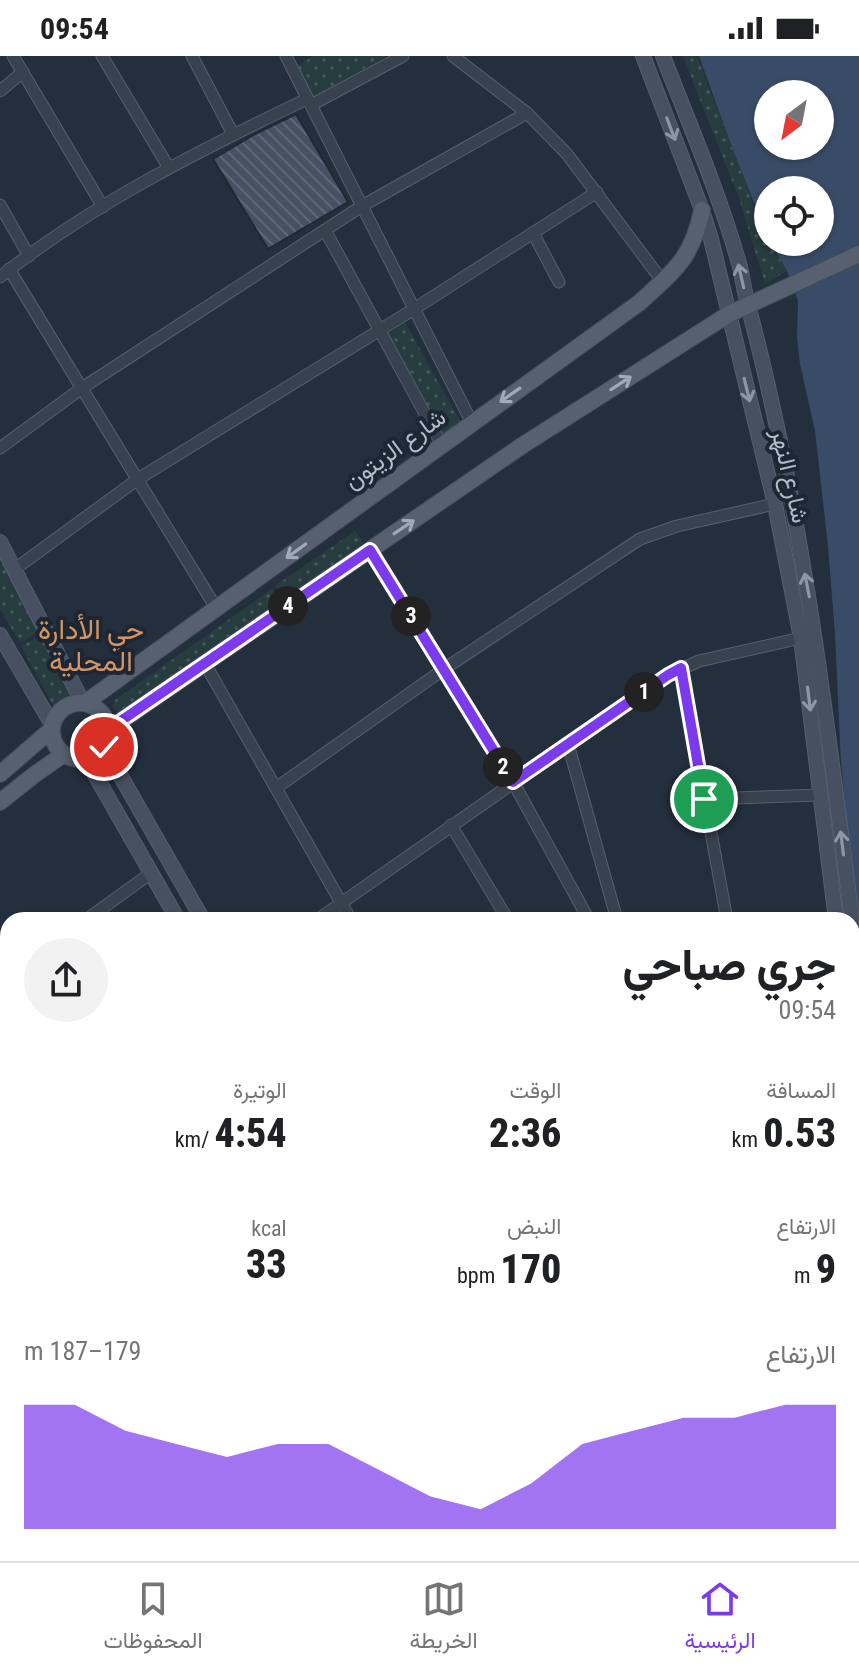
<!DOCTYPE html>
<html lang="ar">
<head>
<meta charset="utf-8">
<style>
	body { margin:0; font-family:"Roboto Condensed",Vazirmatn,sans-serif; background:#f2f2f2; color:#202124; direction:rtl; height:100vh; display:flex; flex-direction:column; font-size:30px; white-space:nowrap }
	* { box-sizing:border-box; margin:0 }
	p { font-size:26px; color:#757577 }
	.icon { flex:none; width:44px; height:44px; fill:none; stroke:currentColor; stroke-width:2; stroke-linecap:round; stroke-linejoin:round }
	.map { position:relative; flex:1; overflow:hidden; direction:ltr }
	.sheet { position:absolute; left:0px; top:856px; width:860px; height:650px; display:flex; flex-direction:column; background:#fff; border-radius:24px 24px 0 0; box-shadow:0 2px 6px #0004; direction:rtl }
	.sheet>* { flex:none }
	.needle { width:52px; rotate:212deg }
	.fabs { position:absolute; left:754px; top:24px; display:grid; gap:16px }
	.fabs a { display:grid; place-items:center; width:80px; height:80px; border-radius:50%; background:#fff; box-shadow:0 2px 6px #0004; font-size:40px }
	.pin { position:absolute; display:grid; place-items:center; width:68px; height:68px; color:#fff; margin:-34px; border:4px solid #fff; border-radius:50%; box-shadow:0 2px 8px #0007 }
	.km { position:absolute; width:40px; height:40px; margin:-20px; border-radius:50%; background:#222; color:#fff; font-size:22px; line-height:40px; text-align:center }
	.round { display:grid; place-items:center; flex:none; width:84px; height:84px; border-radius:42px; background:#f2f2f2 }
	.headline { display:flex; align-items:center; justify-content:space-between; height:136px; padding:0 24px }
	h1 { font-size:44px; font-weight:800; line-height:60px }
	.stats { display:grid; grid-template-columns:repeat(3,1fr); gap:12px; height:136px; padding:8px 24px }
	.stats div { display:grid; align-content:center }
	.stats b { font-size:40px; font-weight:800 }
	.stats small { font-size:22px; font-weight:400 }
	.stats p { font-size:22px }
	.chart { height:224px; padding:16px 24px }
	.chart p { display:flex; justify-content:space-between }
	.chart svg { width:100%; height:144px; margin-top:8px; fill:#7c3aed; opacity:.7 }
	.status { display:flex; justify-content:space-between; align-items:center; height:56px; padding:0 40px; background:#fff; direction:ltr }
	.status svg { height:22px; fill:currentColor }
	.menu { display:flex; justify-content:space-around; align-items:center; height:112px; border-top:2px solid #e0e0e0; background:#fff; font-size:22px; color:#757577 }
	.menu a { display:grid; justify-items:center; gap:4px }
	.menu .on { color:#7c3aed }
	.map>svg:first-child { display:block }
</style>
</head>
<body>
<div class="status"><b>09:54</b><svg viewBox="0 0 49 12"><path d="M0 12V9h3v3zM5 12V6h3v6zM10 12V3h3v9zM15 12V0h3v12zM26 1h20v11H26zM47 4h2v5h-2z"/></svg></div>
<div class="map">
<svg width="859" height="1505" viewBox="0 0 859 1505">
	<defs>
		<pattern id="park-dots" width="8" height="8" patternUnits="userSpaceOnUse" patternTransform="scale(2)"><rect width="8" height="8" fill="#263c3f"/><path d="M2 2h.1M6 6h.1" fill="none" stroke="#435659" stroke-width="1.8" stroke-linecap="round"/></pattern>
		<pattern id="building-back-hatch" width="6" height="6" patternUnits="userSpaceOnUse" patternTransform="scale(2)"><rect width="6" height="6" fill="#455162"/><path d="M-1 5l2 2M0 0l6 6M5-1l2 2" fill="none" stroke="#5d6877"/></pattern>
	</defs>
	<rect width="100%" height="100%" fill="#242f3e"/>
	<g fill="url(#park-dots)">
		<path d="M314,0H387L313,41L296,10Z"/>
		<path d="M683,0H697L768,186H770L787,215L765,228L740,145Z"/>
		<path d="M405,266L462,369L442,379L385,280Z"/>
		<path d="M355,475L364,487L285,543L276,529Z"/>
		<path d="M2,507L39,576L20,587L0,553V508Z"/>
		<path d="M272,533L280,546L127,655C120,657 116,657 112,650L115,644Z"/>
		<path d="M41,579L76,641L55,653L21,590Z"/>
	</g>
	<path fill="#394c67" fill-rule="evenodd" d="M699,0H859V889L841,706L835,578L828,490L815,375L800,308L797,281L798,245L787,215L770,186H820V134H768V182L733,94ZM768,38H820V90H768Z"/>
	<path fill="url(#building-back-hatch)" stroke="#1f2835" stroke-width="2" d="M296,58L348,146L268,193L213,103L255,78Z"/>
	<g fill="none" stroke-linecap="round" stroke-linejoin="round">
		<g stroke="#565f6c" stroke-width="13">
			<g id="minor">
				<path d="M13,0L103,151"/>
				<path d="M102,0L169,112"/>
				<path d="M192,0L233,78"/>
				<path d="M286,0L472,367"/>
				<path d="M453,0L527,57L567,98L663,226"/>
				<path d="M0,35L23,16"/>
				<path d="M311,49L403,0"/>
				<path d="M0,149L29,200"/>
				<path d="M325,174L442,389"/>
				<path d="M533,177L559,226"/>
				<path d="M9,213L216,552"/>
				<path d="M0,221C92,148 202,93 307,43"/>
				<path d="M0,392L82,332L362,150L527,57"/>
				<path d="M370,494L513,726L589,864"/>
				<path d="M15,513L138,423L414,253L597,136"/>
				<path d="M204,606L351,864"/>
				<path d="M681,612L727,864"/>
				<path d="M568,688L617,864"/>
				<path d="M276,732L444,613L640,483L677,470L775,448"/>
				<path d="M704,743L821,739"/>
				<path d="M451,769L508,864"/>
				<path d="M86,864L151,817"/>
				<path d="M317,864L668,619L699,605L801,582"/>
				<path d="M0,927L8,921"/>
				<path d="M0,983L8,995"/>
				<path d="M852,1069L859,1066"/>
				<path d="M0,1087L8,1082"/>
				<path d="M0,1237L8,1232"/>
				<path d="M0,1271L8,1286"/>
				<path d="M852,1304L859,1299"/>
				<path d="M0,1461L8,1463"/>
				<path d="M0,1478L8,1480"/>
				<path d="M262,1498L266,1505"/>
				<path d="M423,1498L426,1505"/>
				<path d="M702,1504L713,1498"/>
				<path d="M46,1505L56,1498"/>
				<path d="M124,1505V1498"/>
				<path d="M453,1505L464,1498"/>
				<path d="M605,1505L616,1498"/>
			</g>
		</g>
		<g stroke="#565f6c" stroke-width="16">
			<g id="secondary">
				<path d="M643,0L702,154L711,183L775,448L801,582L836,864"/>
				<path d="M663,0C690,70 720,139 740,211C743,225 745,239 749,253C802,453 826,659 852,864"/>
				<path d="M0,486L83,647"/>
				<path d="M0,579L53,670"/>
				<path d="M104,691L203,864"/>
				<path d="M86,703L178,864"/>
				<path d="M852,868L859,925"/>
				<path d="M852,997L859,1058"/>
				<path d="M852,1493L859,1478"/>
				<path d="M544,1498L549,1505"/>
				<path d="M566,1498L571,1505"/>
				<path d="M852,1505L859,1504"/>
			</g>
		</g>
		<g stroke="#414a57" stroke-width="18">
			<g id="primary">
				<circle cx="80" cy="675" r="28"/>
				<path d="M85,647L639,247C674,215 692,203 702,154"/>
				<path d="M109,673L523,389L729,258L859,198"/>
				<path d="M0,718L52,673"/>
				<path d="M0,746L34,719L64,698"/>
			</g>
		</g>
		<use href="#minor" stroke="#38414e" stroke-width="11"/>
		<use href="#secondary" stroke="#465061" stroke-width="14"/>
		<use href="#primary" stroke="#56606e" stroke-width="16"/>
	</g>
	<defs><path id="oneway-shaft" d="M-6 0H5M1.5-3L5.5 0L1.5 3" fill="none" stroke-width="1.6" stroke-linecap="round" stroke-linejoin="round" transform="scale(2)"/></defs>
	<g stroke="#8e96a5">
		<use href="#oneway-shaft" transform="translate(671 73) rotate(69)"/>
		<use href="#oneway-shaft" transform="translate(741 220) rotate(-103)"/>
		<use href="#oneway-shaft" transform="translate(747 334) rotate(76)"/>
		<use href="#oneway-shaft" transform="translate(807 529) rotate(-101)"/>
		<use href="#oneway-shaft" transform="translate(809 643) rotate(83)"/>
		<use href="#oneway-shaft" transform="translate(842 787) rotate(-97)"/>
	</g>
	<g stroke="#a1aab7">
		<use href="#oneway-shaft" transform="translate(621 327) rotate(-33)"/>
		<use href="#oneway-shaft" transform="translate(510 339) rotate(145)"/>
		<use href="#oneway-shaft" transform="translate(404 471) rotate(-34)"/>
		<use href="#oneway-shaft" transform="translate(296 495) rotate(144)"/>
	</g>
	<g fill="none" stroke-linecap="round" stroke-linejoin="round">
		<g stroke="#fff" stroke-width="16">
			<path id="route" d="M104,691L107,686L109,673L370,494L513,726L668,619L681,612L704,743"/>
		</g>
		<use href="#route" stroke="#7c3aed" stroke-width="10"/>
	</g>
	<g text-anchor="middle" stroke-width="8" stroke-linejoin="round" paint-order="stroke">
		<g font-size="24" fill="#b4bcc9" stroke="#1d2633">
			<text transform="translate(395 393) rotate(-36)" y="8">شارع الزيتون</text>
			<text transform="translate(790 420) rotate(77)" y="8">شارع النهر</text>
		</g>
		<g font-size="28" fill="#d59563" stroke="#1d2633">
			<text x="91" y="583">حي الأدارة<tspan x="91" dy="32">المحلية</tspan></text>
		</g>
	</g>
</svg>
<div class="fabs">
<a><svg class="needle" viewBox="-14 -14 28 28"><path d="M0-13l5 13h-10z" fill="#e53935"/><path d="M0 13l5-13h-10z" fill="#757577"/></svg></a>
<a><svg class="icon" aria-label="locate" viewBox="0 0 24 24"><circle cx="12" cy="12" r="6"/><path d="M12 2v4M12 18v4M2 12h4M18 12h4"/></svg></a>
</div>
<div class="pin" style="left:704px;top:743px;background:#1e9e55"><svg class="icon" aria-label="arrive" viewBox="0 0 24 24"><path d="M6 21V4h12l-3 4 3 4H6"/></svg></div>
<div class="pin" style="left:104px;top:691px;background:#d93025"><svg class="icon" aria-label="check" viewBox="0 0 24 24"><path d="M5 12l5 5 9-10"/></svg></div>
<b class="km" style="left:644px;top:636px">1</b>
<b class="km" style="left:503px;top:711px">2</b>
<b class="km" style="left:411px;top:560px">3</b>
<b class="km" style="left:288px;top:550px">4</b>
<section class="sheet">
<div class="headline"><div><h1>جري صباحي</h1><p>09:54</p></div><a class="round"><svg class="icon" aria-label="share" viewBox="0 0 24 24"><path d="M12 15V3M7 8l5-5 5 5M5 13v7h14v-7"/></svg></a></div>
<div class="stats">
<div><p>المسافة</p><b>0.53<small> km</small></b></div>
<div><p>الوقت</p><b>2:36</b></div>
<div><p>الوتيرة</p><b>4:54<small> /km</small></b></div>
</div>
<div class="stats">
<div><p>الارتفاع</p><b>9<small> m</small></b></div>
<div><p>النبض</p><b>170<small> bpm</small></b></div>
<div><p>kcal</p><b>33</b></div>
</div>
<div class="chart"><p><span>الارتفاع</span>179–187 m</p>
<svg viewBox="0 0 160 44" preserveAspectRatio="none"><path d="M0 44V6L10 6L20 14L30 18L40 22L50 18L60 18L70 26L80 34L90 38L100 30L110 18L120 14L130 10L140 10L150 6L160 6V44z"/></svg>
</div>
</section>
</div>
<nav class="menu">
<a class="on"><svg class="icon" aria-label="home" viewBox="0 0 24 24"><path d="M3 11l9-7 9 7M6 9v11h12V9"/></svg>الرئيسية</a>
<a><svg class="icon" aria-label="map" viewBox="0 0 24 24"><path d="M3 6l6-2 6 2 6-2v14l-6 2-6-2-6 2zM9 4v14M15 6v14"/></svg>الخريطة</a>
<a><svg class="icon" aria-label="saved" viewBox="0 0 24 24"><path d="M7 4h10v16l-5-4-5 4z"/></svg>المحفوظات</a>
</nav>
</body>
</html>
